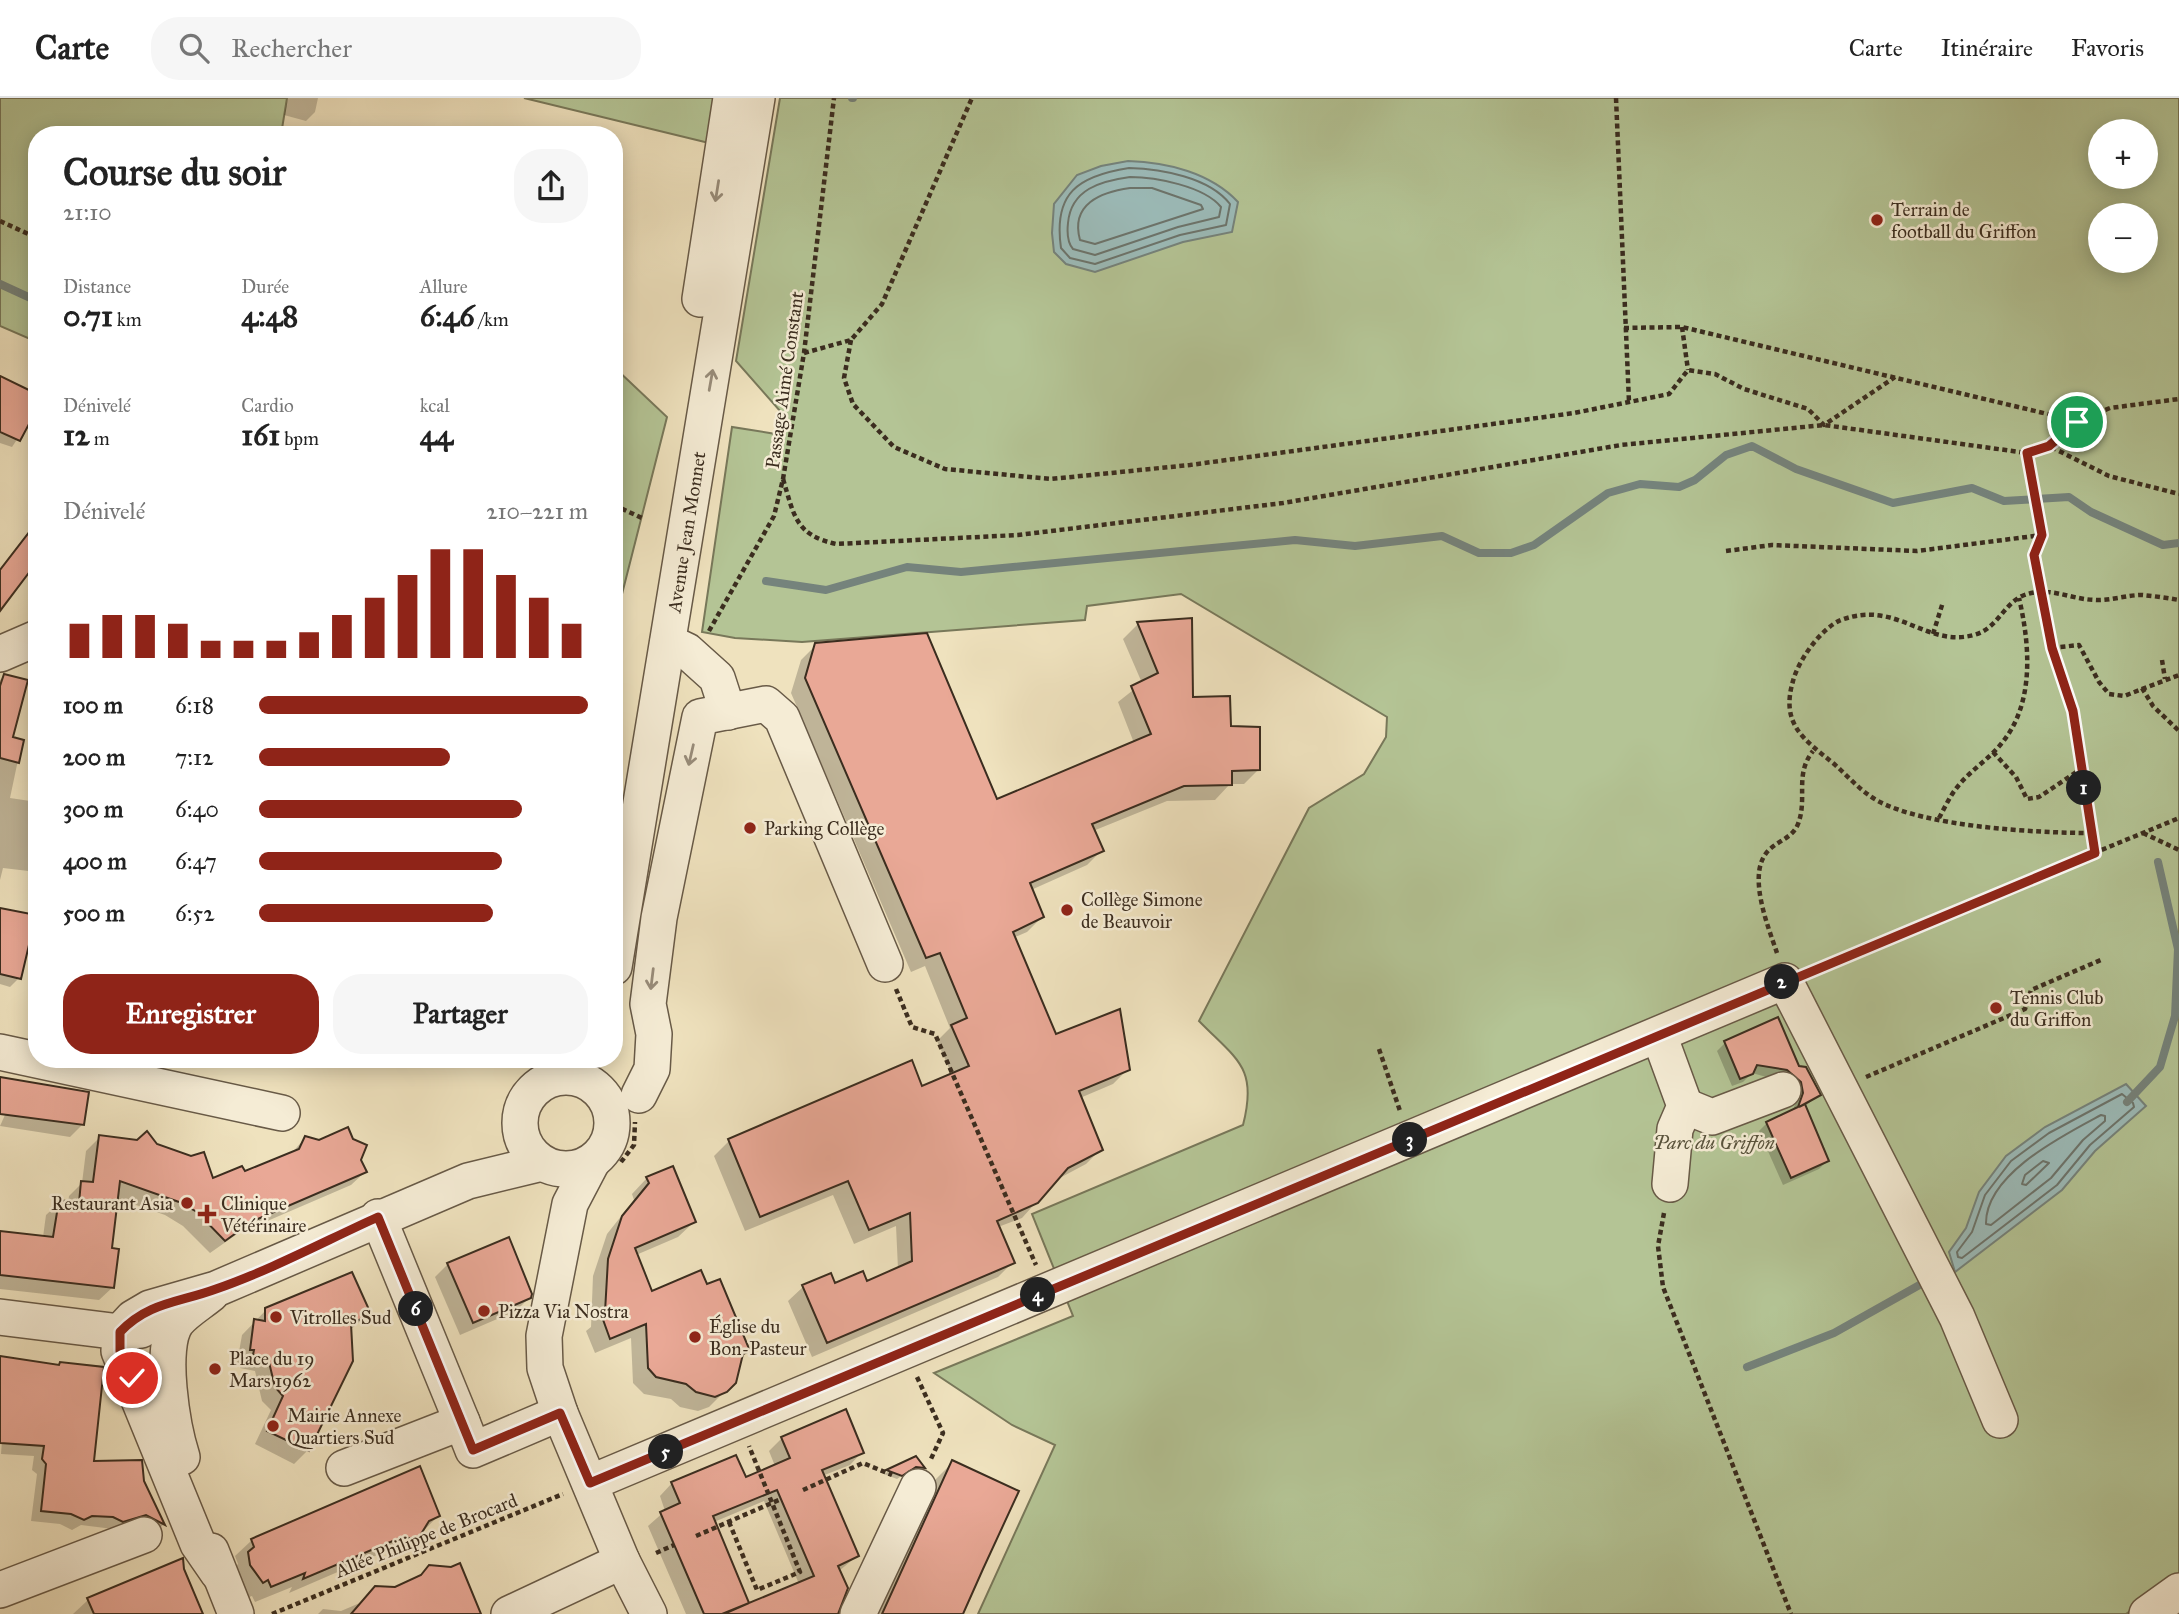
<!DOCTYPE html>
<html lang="fr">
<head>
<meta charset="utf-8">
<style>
	body { margin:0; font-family:"IM FELL Great Primer",serif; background:#f6f6f6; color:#222; height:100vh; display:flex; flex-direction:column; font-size:26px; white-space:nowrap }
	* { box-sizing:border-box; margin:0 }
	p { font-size:23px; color:#767676 }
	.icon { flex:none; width:38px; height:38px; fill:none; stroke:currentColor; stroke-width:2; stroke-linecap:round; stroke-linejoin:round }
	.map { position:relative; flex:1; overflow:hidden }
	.panel { position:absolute; left:28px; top:28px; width:595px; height:942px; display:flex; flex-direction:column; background:#fff; border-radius:28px; box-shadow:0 4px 18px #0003 }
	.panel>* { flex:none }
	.fabs { position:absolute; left:2088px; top:21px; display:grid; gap:14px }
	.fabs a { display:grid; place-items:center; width:70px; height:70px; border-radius:50%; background:#fff; box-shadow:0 4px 18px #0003; font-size:35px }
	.pin { position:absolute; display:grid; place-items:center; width:60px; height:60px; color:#fff; margin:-30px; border:4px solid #fff; border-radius:50%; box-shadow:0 2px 7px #0007 }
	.km { position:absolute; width:35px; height:35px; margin:-18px; border-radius:50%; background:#222; color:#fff; font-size:19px; line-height:35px; text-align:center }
	.round { display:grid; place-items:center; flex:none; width:74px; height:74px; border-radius:28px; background:#f6f6f6 }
	.overview { display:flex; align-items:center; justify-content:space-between; height:119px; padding:0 35px }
	h1 { font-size:38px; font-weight:800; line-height:52px }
	.stats { display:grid; grid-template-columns:repeat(3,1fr); gap:10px; height:119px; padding:7px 35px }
	.stats div { display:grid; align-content:center }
	.stats b { font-size:30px; font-weight:800 }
	.stats small { font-size:19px; font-weight:400 }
	.stats p { font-size:19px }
	.chart { height:196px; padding:14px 35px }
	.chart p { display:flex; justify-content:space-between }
	.chart svg { width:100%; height:126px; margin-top:7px; stroke:#8f2418; stroke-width:6 }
	.action { display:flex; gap:14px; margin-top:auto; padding:14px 35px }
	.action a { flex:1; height:80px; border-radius:28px; background:#8f2418; color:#fff; font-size:28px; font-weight:800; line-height:80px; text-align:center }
	.action a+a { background:#f6f6f6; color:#222 }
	ul { padding:0 35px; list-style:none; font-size:23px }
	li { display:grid; grid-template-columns:112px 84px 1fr; align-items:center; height:52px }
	li i { height:18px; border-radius:9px; background:#8f2418 }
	header { display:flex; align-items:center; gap:42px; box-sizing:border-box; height:98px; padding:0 35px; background:#fff; border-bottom:2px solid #e0e0e0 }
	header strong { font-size:33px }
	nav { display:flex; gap:38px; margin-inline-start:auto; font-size:24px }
	.search { width:490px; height:63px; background:#f6f6f6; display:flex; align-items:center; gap:18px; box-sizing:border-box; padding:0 24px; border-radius:28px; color:#767676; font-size:26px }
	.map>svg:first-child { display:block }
</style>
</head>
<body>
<header>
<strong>Carte</strong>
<div class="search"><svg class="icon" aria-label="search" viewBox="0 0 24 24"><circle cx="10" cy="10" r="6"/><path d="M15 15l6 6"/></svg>Rechercher</div>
<nav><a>Carte</a><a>Itinéraire</a><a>Favoris</a></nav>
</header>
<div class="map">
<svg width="2179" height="1516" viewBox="0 0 2179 1516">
	<rect width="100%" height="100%" fill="#efe2be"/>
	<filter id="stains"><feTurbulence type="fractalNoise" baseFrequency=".00286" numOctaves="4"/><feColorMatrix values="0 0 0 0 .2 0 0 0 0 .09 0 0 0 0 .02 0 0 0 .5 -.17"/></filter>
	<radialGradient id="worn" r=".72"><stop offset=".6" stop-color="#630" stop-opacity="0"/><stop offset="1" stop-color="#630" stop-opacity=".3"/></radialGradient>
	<g fill="#b4c495" stroke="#78785a" stroke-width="2" fill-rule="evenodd">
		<path d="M0,0H287L281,37H37V244L0,228Z"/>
		<path d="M524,0H717L709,45Z"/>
		<path d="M780,0H2179V1478L2126,1516H978L1055,1347L1012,1327L934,1275L1073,1218L1032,1116L1243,1027C1258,969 1237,962 1199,923L1309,710L1364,676L1386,639L1387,619L1181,496L1087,508L1085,522L802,544L735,540L702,534L732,329L776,336L781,314L736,263ZM2100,33H2146V79H2100ZM2100,117H2146V163H2100Z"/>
		<path d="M614,269L667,319L620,504L614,502Z"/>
	</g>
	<g fill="#9cbcba" stroke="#75837c" stroke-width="2">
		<path d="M1128,63C1167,64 1211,75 1238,104L1232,134L1183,144L1095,174L1066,166L1054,154L1052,135L1054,106L1077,77L1101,68Z"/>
		<path d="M2126,986L2146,1008L2095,1053L2062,1092L1955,1174L1949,1154L1966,1130L1979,1094L2006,1058L2045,1029Z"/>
	</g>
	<g fill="#0003" fill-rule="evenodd">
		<path d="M288,0H318L315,14L306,23L284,17Z"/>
		<path d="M0,284L37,297V337L26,328L12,349L0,345Z"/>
		<path d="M37,423V463L0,509V471Z"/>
		<path d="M1190,522L1192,601L1229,630L1259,671L1244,686H1230L1215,702L1167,703L1093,733L1102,752L1087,767L1031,792L1042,819L1027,834L1013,840L1055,939L1128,971L1113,986L1080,1000L1101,1051L1086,1066L1056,1082L1022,1120L998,1129L1013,1164L998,1179L812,1259L788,1203L803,1189L866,1185L898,1171L896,1128L854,1146L833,1097L745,1133L714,1058L729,1043L911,964L921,990L952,977L937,943L950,930L925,868L911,874L791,595L801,562L816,547L996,703L1134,645L1118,604L1142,585L1123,541L1138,526Z"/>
		<path d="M4,578L10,640L22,643L10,700L37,704V774L3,770L0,782V582Z"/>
		<path d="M0,811L19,880L10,889L0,886Z"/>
		<path d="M1777,921L1798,969L1819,997L1804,1009L1827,1063L1819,1071L1783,1087L1759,1033L1767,1025L1792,1014L1796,1004L1788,985L1752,975L1743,984L1732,988L1717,953L1725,945Z"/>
		<path d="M288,961H305L300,966Z"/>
		<path d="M14,997L83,1026L70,1039L0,1028Z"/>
		<path d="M100,1039L156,1047L212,1082L245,1075L290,1057L305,1040L359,1062L365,1074L351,1087L237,1136L210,1155L183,1128L165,1117L116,1100L110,1152L113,1189L99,1202L0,1191V1134L43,1139L46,1117L60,1104L68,1105L69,1098L82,1085L86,1053Z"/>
		<path d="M647,1080L694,1124L678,1139L636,1157L651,1195L706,1188L748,1253L740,1261L734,1284L709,1309L698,1313L680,1309L671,1301L644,1296L633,1285L631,1240L595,1255L586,1233L591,1229L593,1178L607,1136L634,1102L632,1096Z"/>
		<path d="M448,1166L529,1200L516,1213L460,1237L435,1179Z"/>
		<path d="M266,1212L369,1216L350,1232L352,1263L308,1352L294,1366L255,1346L271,1312L262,1303L255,1273L240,1270L241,1265H237L242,1237Z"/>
		<path d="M0,1260L58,1268L60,1266L92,1365L142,1383L163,1427L153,1436L81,1427L72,1432L60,1426L31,1423L37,1376L32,1372L34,1358L1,1356L4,1314H0Z"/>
		<path d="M782,1340L862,1354L850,1367L822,1378L857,1458L839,1473L837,1516H686L648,1428L665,1413L660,1398L672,1385L745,1381L775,1368L769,1353ZM764,1403L799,1486L748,1507L714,1424Z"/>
		<path d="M915,1360L922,1370L919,1373L910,1372L897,1381L884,1376Z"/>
		<path d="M953,1364L961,1516H874L936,1381Z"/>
		<path d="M438,1418L400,1457L384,1454L289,1495L292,1489L255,1504L252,1498L246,1500L232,1472L238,1466L235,1458L252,1442Z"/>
		<path d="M182,1462L198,1516H73L88,1502Z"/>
		<path d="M429,1468L475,1516H318L323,1511L341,1513L395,1490L418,1480Z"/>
	</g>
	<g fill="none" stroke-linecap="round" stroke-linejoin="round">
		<g stroke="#6c746c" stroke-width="2">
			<path d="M1129,70C1161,71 1209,79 1230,106L1226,127L1180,137L1095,166L1070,160L1061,150C1053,95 1078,78 1129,70Z"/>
			<path d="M1130,79C1155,79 1204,88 1221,109L1219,119L1178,129L1095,157L1073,151C1067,144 1067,134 1068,125C1071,91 1101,83 1130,79Z"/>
			<path d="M1130,90H1152L1201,107L1203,111L1095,146L1080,142C1070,106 1101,94 1130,90Z"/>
			<path d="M2122,996L2133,1005L2134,1009L2090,1047L2057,1087L1962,1160L1958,1159L1957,1154L1972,1134L1985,1097L2011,1063L2049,1035Z"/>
			<path d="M2101,1017L2105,1018V1023L2083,1042L2051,1080L1991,1127L1986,1126C1985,1076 2064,1037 2101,1017Z"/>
			<path d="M2043,1063L2049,1065L2026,1087L2022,1086L2025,1077Z"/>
		</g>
		<g stroke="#75837c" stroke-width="8">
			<path d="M852,0H853"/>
			<path d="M0,186L37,203"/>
			<path d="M766,483L826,492L907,469L961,474L1295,442L1355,448L1442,438L1479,455H1511L1534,447L1608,395L1640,386L1679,389L1695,382L1726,357L1752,348L1796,371L1893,405L1972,390L2004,403L2069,399L2091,414L2163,447L2179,445"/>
			<path d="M2127,1004L2160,969L2175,918L2178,851L2158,764"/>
			<path d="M1747,1269L1834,1235L1923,1185"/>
		</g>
	</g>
	<g fill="#e9a896" stroke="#3b2d1f" stroke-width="2" fill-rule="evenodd">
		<path d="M0,278L37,296V311L20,343L0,334Z"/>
		<path d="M37,424V464L0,513V472Z"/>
		<path d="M1192,520L1193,599L1230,598L1231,628L1260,629V672L1232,673V687L1184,688L1092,726L1104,753L1030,785L1044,819L1013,834L1056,936L1120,911L1130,972L1079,993L1103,1052L1068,1070L1038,1105L997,1123L1015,1165L827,1245L802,1187L831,1175L835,1185L863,1173L867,1183L912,1163L910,1115L869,1132L848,1083L760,1119L728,1041L912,962L922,988L969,968L951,927L967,920L940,855L926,860L805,580L815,545L927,535L997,701L1151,636L1131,588L1158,575L1137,524Z"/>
		<path d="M4,576L28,582L13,639L24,642L19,665L0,660V588Z"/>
		<path d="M0,810L36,817L21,881L0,876Z"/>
		<path d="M1778,919L1799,968L1806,969L1821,997L1799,1009L1805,1006L1829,1063L1791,1080L1766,1024L1798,1009L1803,995L1801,984L1787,972L1757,967L1753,976L1740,981L1724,943Z"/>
		<path d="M0,979L89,994L84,1027L0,1016Z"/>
		<path d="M348,1029L353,1041L367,1047L361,1062L367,1074L253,1123L225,1143L197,1114L179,1104L120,1083L112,1150L119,1151L114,1190L0,1177V1133L53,1139L59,1102L79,1105L81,1083L93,1084L99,1037L137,1042L147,1033L157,1046L191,1058L204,1054L213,1080L242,1068L245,1073L299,1051L305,1038L319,1042Z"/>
		<path d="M673,1068L696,1124L635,1150L652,1193L701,1172L707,1186L720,1181L750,1253L743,1256L736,1285L727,1294L715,1299L696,1294L686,1286L656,1279L648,1270L646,1226L610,1241L601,1216L605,1214L608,1161L622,1118L649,1085L646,1079Z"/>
		<path d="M509,1139L532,1196L531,1200L473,1225L447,1165Z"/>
		<path d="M352,1174L371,1216L351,1226L353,1263L309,1353L267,1333L283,1298L275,1289L268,1260L253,1257L254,1252H250L254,1221L265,1223V1210Z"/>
		<path d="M0,1258L59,1267L60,1264L104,1269L94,1363L142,1362L144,1383L165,1427L146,1417L123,1424L113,1419L92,1418L84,1422L71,1416L41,1413L46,1366L42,1361L44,1348L0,1345Z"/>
		<path d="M846,1311L864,1355L822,1372L859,1458L838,1468L848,1490L838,1516H724L749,1505L722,1516H704L660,1414L680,1405L671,1384L736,1357L746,1379L790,1360L781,1339ZM777,1392L814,1478L749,1505L713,1418Z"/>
		<path d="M916,1358L925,1370L916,1369L902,1378L886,1372Z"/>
		<path d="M952,1362L1019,1393L983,1471L963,1516H882Z"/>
		<path d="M420,1368L440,1418L429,1423L418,1441L402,1439L303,1481L305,1475L271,1489L268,1482L263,1485L250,1467L248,1454L254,1449L251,1441Z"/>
		<path d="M183,1460L184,1471L203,1516H94L87,1500Z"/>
		<path d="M460,1465L481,1516H351L375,1488L395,1489L421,1477L429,1467L451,1469Z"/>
	</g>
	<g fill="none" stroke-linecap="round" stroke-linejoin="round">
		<g stroke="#685a47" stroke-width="38">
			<g id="minor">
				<path d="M700,201L731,0"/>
				<path d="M668,544L687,553L717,580L728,614"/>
				<path d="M0,556L37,540"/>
				<path d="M614,869L757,0"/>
				<path d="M1659,937L1685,1008L1675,1031L1670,1086"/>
				<path d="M0,954L282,1015"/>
				<circle cx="566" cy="1025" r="46"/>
				<path d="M639,997L652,971L654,936L648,906L659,820L700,619L766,606L782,620L885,866"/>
				<path d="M1685,1008L1712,1019L1783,992"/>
				<path d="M592,1064L570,1106L544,1238L545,1270L560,1315L622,1463L649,1516"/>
				<path d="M0,1219L120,1234L141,1232"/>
				<path d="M462,1324L473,1352L560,1315"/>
				<path d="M182,1359C173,1331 158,1249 177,1224C185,1214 200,1205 211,1196"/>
				<path d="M344,1370L462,1324L378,1119"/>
				<path d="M590,1385L1785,883L1957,1219L2000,1322"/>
				<path d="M211,1453L236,1516"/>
				<path d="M218,1475L198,1446L119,1253L120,1234L133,1220L150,1210L216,1191L468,1083L542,1065"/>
				<path d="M0,1492L144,1437"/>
				<path d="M509,1516L622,1463"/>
				<path d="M858,1516L918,1389"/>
				<path d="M2147,1516L2179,1493"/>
			</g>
		</g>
		<g stroke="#3b2d1f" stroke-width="4.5" stroke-dasharray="5 3.5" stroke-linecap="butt">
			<path d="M1616,0L1629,304"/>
			<path d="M0,123L37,140"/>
			<path d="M1682,229L1688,272"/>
			<path d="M1624,230L1682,229L2077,323"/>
			<path d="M851,242L844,280L853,306L894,349L945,371L1051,381L1190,367L1574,315L1669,296L1688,272L1715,276L1744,291L1808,311L1824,327L1895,279"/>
			<path d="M804,255L851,242L882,206L972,0"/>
			<path d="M2049,348L2077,323L2110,310L2179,301"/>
			<path d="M2027,355L2042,437L2034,458L2052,550L2073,613L2095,755"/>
			<path d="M783,381C794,417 795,437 836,446L1018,437L1283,405L1621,347L1824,327L2027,355L2049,348L2109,378L2179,396"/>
			<path d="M614,407L644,421"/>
			<path d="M1726,453L1772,447L1917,453L2042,437"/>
			<path d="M709,533L774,418L783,381L804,255L834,0"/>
			<path d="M1933,536L1943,504"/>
			<path d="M2052,550L2079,547L2099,584L2109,596L2124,598L2179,577"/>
			<path d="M2162,562L2165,581"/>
			<path d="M2142,590L2153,608L2179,633"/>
			<path d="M1993,654L2016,679L2027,701L2039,699L2081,671"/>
			<path d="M1939,720C1944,711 1949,700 1955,692C1968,674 1988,662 2001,646C2035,606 2030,547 2019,500"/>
			<path d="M2092,735C2036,735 1927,729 1878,703C1860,693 1848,678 1833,665C1805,642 1780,627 1793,583C1798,563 1821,530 1841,522C1897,501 1925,550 1974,537C1997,531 2003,507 2022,498C2048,487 2068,501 2095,502C2110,503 2126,497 2142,497C2154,498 2167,500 2179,502"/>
			<path d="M2143,735L2179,752"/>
			<path d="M1777,855C1768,828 1745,773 1770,751C1780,742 1793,739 1798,726C1808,700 1794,677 1813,653"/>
			<path d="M1811,872L2179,720"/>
			<path d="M896,891L912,929L935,936L1036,1167"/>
			<path d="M1379,951L1400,1013"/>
			<path d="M1866,979L2025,911L2031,892L2103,861"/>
			<path d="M621,1064L634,1047L635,1024"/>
			<path d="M1664,1115L1658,1148L1663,1189L1791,1516"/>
			<path d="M917,1279L943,1335L930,1363"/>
			<path d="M803,1392L863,1365L892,1377"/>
			<path d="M729,1424L757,1492L800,1474L749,1348"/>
			<path d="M696,1438L781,1401"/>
			<path d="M656,1455L674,1447"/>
			<path d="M272,1516L563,1396"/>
		</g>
		<use href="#minor" stroke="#f5ecd5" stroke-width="35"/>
	</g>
	<defs><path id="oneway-shaft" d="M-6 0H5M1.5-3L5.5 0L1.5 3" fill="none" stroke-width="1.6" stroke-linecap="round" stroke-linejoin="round" transform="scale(1.75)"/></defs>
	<g stroke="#988c7a">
		<use href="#oneway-shaft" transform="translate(717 93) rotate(99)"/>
		<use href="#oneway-shaft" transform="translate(711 282) rotate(-80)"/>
		<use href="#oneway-shaft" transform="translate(691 657) rotate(103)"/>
		<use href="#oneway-shaft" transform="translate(652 881) rotate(97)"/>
	</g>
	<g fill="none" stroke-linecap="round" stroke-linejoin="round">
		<g stroke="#fff" stroke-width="14">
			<path id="route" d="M132,1280L120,1253V1234C149,1204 178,1205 216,1191C271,1172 325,1143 378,1119L473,1352L560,1315L590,1385L2095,755L2073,613L2052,550L2034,457L2042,437L2027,355L2049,348L2077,324"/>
		</g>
		<use href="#route" stroke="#8f2418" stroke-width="9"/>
	</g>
	<g fill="#8f2418" stroke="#f5ecd5" stroke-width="2.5">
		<circle cx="1877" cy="122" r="7"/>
		<circle cx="750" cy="730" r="7"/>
		<circle cx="1067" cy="812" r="7"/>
		<circle cx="1996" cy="910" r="7"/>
		<circle cx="187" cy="1105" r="7"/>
		<path d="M203.5 1105.5h7v7h7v7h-7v7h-7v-7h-7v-7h7z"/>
		<circle cx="484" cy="1213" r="7"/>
		<circle cx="276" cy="1219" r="7"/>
		<circle cx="695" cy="1239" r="7"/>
		<circle cx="215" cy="1271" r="7"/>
		<circle cx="273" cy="1328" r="7"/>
	</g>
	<g text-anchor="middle" stroke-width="5" stroke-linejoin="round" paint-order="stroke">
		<g font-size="19" fill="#3b2d1f" stroke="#f5ecd5" text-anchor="start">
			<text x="1891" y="118">Terrain de<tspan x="1891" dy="22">football du Griffon</tspan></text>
			<text x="764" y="737">Parking Collège</text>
			<text x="1081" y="808">Collège Simone<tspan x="1081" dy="22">de Beauvoir</tspan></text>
			<text x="2010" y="906">Tennis Club<tspan x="2010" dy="22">du Griffon</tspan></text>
			<text x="173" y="1112" text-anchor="end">Restaurant Asia</text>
			<text x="221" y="1112">Clinique<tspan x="221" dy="22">Vétérinaire</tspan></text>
			<text x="498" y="1220">Pizza Via Nostra</text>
			<text x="290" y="1226">Vitrolles Sud</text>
			<text x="709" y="1235">Église du<tspan x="709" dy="22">Bon-Pasteur</tspan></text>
			<text x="229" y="1267">Place du 19<tspan x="229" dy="22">Mars 1962</tspan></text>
			<text x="287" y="1324">Mairie Annexe<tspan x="287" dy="22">Quartiers Sud</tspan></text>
		</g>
		<g font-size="19" fill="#3b2d1f" stroke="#f5ecd5">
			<text transform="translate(784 282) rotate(-82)" y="7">Passage Aimé Constant</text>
			<text transform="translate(686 434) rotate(-81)" y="7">Avenue Jean Monnet</text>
			<text transform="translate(426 1437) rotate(-22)" y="7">Allée Philippe de Brocard</text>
		</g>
		<g font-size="19" font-style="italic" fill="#59533c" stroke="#f5ecd5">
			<text x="1714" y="1051">Parc du Griffon</text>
		</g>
	</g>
	<rect width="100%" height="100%" filter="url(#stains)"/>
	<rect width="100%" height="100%" fill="url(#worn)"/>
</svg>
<div class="fabs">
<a>+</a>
<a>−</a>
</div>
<div class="pin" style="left:2077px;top:324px;background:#1e9e55"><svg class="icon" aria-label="arrive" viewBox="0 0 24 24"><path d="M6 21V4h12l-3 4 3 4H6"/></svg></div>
<div class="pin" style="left:132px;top:1280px;background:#d93025"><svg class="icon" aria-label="check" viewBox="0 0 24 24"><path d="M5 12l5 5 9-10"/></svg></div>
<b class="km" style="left:2084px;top:690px">1</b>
<b class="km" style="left:1782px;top:884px">2</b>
<b class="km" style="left:1410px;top:1042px">3</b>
<b class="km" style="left:1038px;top:1197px">4</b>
<b class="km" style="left:666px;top:1354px">5</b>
<b class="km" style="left:416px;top:1211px">6</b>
<section class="panel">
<div class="overview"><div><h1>Course du soir</h1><p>21:10</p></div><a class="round"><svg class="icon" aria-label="share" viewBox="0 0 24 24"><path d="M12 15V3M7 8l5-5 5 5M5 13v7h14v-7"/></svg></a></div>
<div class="stats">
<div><p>Distance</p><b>0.71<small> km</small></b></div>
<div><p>Durée</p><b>4:48</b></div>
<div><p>Allure</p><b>6:46<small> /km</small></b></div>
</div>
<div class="stats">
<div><p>Dénivelé</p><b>12<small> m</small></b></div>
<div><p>Cardio</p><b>161<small> bpm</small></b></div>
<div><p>kcal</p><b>44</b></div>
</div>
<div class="chart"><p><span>Dénivelé</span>210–221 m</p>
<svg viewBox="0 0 160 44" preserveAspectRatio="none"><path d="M5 44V32M15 44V29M25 44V29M35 44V32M45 44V38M55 44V38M65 44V38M75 44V35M85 44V29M95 44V23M105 44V15M115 44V6M125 44V6M135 44V15M145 44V23M155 44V32"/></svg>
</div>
<ul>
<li><b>100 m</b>6:18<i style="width:100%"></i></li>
<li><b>200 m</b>7:12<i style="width:58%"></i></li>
<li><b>300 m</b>6:40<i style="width:80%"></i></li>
<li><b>400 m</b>6:47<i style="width:74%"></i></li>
<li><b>500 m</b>6:52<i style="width:71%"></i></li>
</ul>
<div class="action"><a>Enregistrer</a><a>Partager</a></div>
</section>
</div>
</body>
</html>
